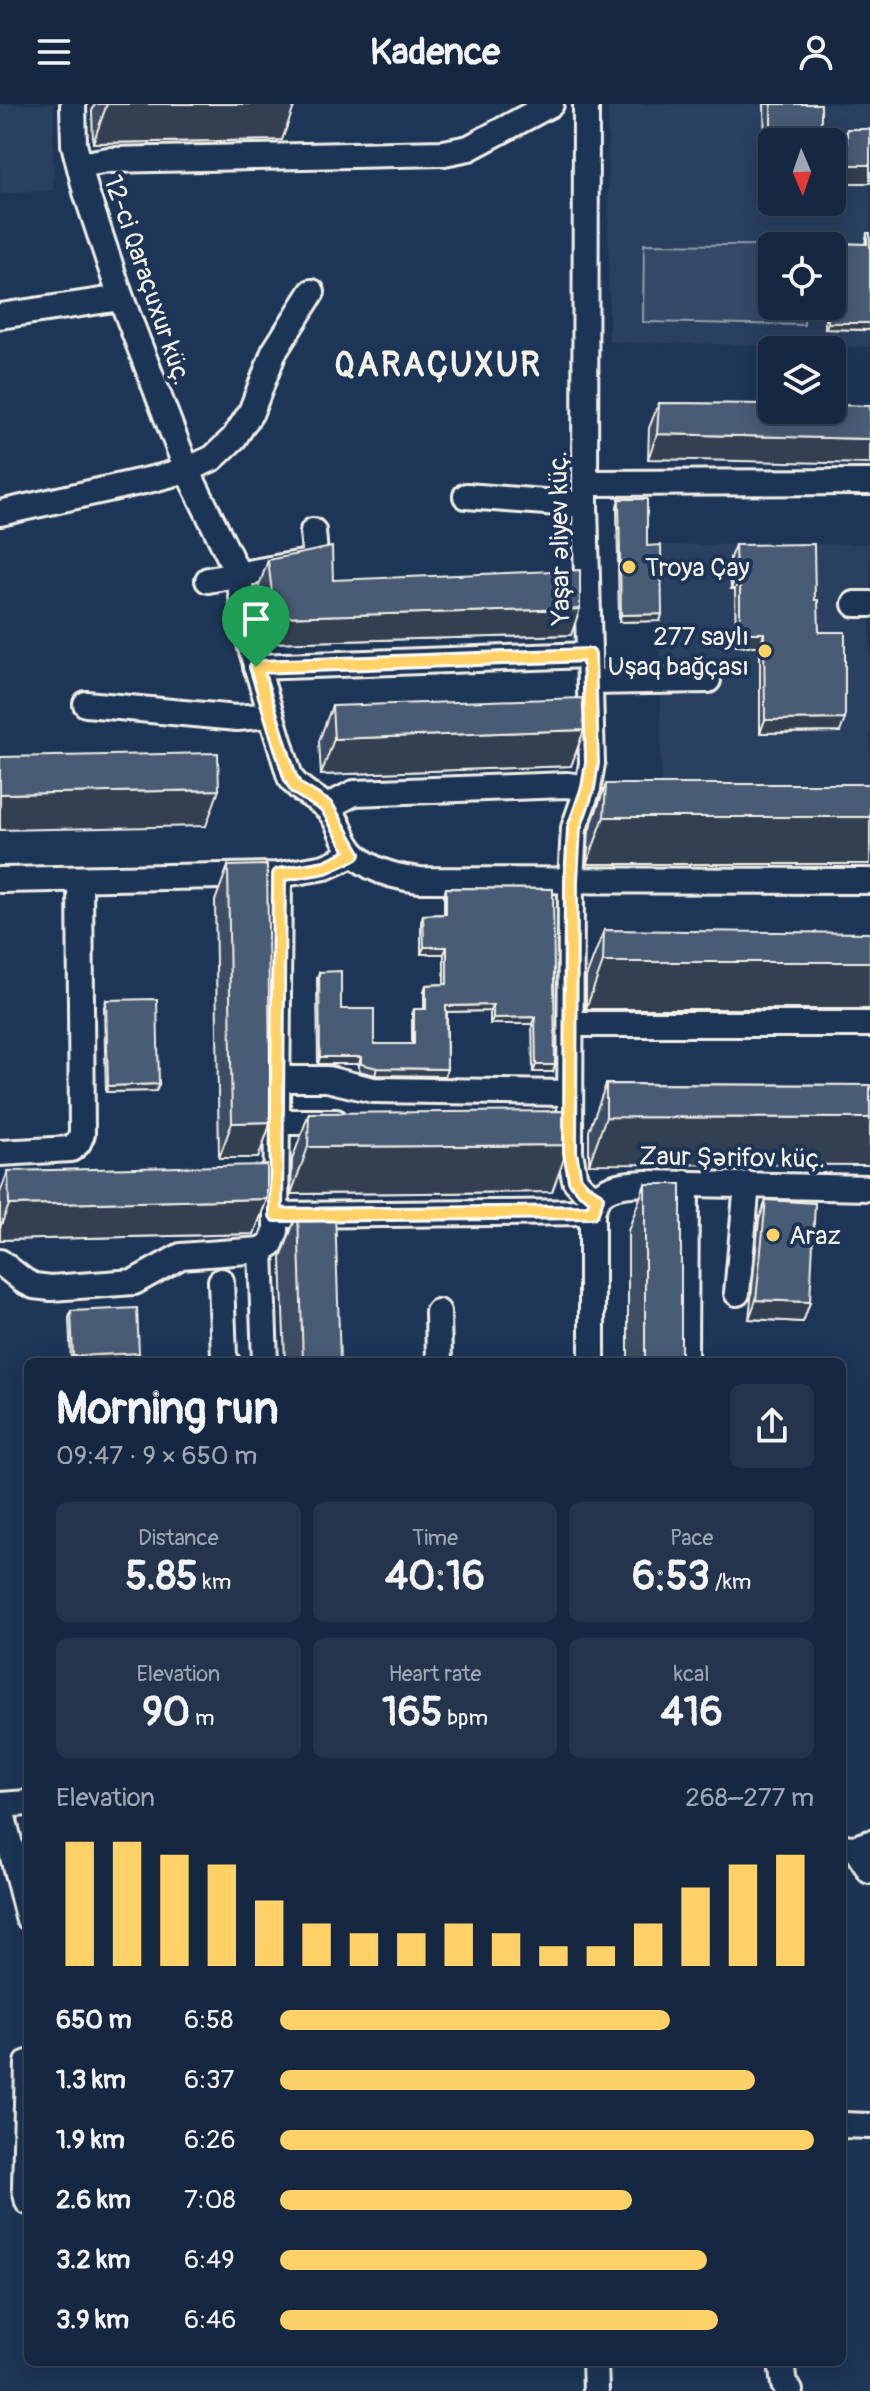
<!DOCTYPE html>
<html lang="en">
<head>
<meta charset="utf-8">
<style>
	body { margin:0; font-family:Pangolin,sans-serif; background:#23344c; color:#f1f3f6; height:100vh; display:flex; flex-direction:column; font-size:30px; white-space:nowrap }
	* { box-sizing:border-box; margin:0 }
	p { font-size:26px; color:#9ea6b1 }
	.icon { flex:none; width:44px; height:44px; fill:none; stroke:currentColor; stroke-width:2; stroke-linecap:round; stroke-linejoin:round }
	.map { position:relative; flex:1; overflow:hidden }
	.details { position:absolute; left:24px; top:1254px; width:822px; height:1008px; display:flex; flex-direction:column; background:#162841; border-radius:12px; box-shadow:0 4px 20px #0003,0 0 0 2px #35445a }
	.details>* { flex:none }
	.needle { width:52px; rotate:178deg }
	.buttons { position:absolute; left:758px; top:24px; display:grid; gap:16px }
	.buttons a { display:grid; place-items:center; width:88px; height:88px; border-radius:12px; background:#162841; box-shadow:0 4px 20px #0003,0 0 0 2px #35445a; font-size:40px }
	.pin { position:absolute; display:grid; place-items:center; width:68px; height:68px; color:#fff; margin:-82px -34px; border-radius:50% 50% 50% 0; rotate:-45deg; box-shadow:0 0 8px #0007 }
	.pin .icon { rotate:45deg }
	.round { display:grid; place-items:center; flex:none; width:84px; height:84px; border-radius:12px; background:#23344c }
	.summary { display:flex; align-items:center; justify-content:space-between; height:136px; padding:0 32px }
	h1 { font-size:44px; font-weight:800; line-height:60px }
	.figures { display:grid; grid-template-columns:repeat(3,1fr); gap:12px; height:136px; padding:8px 32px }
	.figures div { display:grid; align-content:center; border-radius:12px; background:#23344c; text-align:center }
	.figures b { font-size:40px; font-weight:800 }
	.figures small { font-size:22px; font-weight:400 }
	.figures p { font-size:22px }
	.chart { height:224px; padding:16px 32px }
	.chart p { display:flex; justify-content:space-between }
	.chart svg { width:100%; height:144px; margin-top:8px; stroke:#ffd166; stroke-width:6 }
	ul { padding:0 32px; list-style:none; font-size:26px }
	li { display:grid; grid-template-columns:128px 96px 1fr; align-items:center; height:60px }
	li i { height:20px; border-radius:10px; background:#ffd166 }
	header { display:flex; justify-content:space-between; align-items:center; height:104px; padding:0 32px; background:#162841; font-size:36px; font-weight:800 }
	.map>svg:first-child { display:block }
</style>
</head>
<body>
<header><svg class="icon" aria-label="menu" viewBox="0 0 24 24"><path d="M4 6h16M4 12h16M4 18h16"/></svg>Kadence<svg class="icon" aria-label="person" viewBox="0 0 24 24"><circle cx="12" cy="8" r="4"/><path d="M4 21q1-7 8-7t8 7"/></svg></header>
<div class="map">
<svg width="870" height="2287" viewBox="0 0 870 2287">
	<rect width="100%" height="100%" fill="#1d3557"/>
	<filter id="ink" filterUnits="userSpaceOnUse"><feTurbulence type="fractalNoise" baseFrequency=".0125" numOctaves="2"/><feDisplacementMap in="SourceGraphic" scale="16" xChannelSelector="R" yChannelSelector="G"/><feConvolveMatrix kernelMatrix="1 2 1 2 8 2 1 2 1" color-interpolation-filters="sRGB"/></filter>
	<g filter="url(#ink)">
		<g fill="#2a4060" fill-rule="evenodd">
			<path d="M0,0H54L53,86L0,90Z"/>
			<path d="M608,0H870V243L609,238ZM772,38H832V98H772ZM772,142H832V202H772Z"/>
			<path d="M870,440V690L661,688L659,441Z"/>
		</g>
		<path fill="#354a67" stroke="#949ea8" stroke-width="2" d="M644,140L805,142H772V202H804V221L643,218Z"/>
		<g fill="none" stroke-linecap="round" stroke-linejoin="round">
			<g stroke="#f4f1e8" stroke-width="30">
				<g id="minor">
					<path d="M73,0L74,40L86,88L121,194L187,366L238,470L251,544L290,673C300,689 316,692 328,705C337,714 340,726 346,738C360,765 392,773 420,776L870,777"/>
					<path d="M586,0L585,401L592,659L588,684L574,724L571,776L570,1048L575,1076L583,1085L597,1094"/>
					<path d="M80,61L108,56L444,49L469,44L551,0"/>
					<path d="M0,212L121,194"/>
					<path d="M586,379L870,378"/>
					<path d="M466,392L585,401"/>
					<path d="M0,409L157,374L187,366L213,354L234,334L251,308L274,248L312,188"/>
					<path d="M208,476L309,458L315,451L313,427"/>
					<path d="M855,500H870"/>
					<path d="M256,563L589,551"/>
					<path d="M590,578L708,576"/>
					<path d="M86,600L237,614L271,611"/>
					<path d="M327,703L354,689L567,681L588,684"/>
					<path d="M0,776L279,771L325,763L354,750"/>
					<path d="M571,920H870"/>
					<path d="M278,975H327L373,986L569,989"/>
					<path d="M278,1018H336"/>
					<path d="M0,1049L71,1045L78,1039L82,1030L80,775"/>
					<path d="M597,1094C609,1080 628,1080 646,1079L870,1084"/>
					<path d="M276,1111L592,1108"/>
					<path d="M0,1158L24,1177L34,1182L51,1184L134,1178L181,1152L261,1146"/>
					<path d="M221,1177L224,1252L227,1258"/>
					<path d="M737,1189L747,1080"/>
					<path d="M438,1208L439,1258"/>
					<path d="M265,1258L261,1146L271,1140L276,1127L279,771"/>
					<path d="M592,1258V1108L597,1094"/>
					<path d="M685,1258L686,1079"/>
					<path d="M0,1701L28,1813"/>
					<path d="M0,1701L28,1699"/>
					<path d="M842,1743L855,1744L870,1739"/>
					<path d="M855,1744L870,1767"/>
					<path d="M28,1959L25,2085L28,2098"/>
					<path d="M842,2021L870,2022"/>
					<path d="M595,2258L596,2287"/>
					<path d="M781,2258L784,2281L790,2287"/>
				</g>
			</g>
			<use href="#minor" stroke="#1d3557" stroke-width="24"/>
		</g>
		<g fill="#3e4e64" stroke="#f4f1e8" stroke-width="2">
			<path d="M95,0H107L282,36L93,39L92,7Z"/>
			<path d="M764,0H821V28L818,38H772V46H765Z"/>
			<path d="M847,25H870L841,79V42Z"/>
			<path d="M867,129H870V226L825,225V202H832V142H827L828,139L865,140Z"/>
			<path d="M659,299L870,302L648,355L649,324Z"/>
			<path d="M619,395L647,442L662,510L660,517L619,518L617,402Z"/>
			<path d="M735,441L815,496L819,528L840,628L760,629V542H736L735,485H731L730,454Z"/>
			<path d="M268,456L333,476L571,531L265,539L259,482Z"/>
			<path d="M332,602L584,626L571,662L321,671L319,637Z"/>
			<path d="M606,680H870V760H587L589,727Z"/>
			<path d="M228,762L271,1018L258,1054H219L215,797Z"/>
			<path d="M446,784L553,785V968H533L532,920H490V907L447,908V965L445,972L375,971L359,967V960H318L317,874L319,868L341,905L374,940H412V911L414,905H424V887L426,881L444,880V850H421V818L423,811L444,810V791Z"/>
			<path d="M604,826L870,905H586V873Z"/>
			<path d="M106,896L159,980L156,987L106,988L104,903Z"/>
			<path d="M606,980L870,981L589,1060V1027Z"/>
			<path d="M309,1009L552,1088L291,1090L292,1056Z"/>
			<path d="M8,1067L267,1095L254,1130L0,1136V1089Z"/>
			<path d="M645,1080L681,1258H628V1127Z"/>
			<path d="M766,1096L810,1198L803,1218L749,1215L759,1116Z"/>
			<path d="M298,1107L340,1258H285L281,1154Z"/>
			<path d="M71,1207L139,1249L137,1255L71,1258L69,1214Z"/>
		</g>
		<g fill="#324051" stroke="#f4f1e8" stroke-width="2">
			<path d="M107,0H295L282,36L93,39Z"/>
			<path d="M821,28L818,38H772V46H765L771,29Z"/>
			<path d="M847,61H870V79H841Z"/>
			<path d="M828,219H870V226L825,225Z"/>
			<path d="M657,330L870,335V360L648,355Z"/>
			<path d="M736,472H740L735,485H731Z"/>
			<path d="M580,505L571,531L265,539L275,513Z"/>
			<path d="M662,510L660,517L619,518L621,511Z"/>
			<path d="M740,529H764L760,542H736Z"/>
			<path d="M845,615L840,628L760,629L765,616Z"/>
			<path d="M584,626L571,662L321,671L334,635Z"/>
			<path d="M219,686L206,722L0,726V690Z"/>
			<path d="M604,713H870V760H587Z"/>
			<path d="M424,843H447L444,850H421Z"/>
			<path d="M603,858H870V905H586Z"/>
			<path d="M493,901L490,907L444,908L446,902Z"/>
			<path d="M535,913L532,920H490L493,914Z"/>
			<path d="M320,953H361L359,960H318Z"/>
			<path d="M536,961H555L553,968H533Z"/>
			<path d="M377,964L447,965L445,972L375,971Z"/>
			<path d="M159,980L156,987L106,988L108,982Z"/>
			<path d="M606,1013L870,1014V1061L589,1060Z"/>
			<path d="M271,1018L258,1054H219L232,1019Z"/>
			<path d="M569,1041L552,1088L291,1090L308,1043Z"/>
			<path d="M267,1095L254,1130L0,1136V1124L9,1101Z"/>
			<path d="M756,1196L810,1198L803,1218L749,1215Z"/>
			<path d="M139,1249L137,1255L71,1258L73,1252Z"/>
		</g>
		<g fill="#485b74" stroke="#f4f1e8" stroke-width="2">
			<path d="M771,0H821V28L771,29Z"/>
			<rect x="847" y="25" width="23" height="36"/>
			<path d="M867,129H870V219H828V202H832V142H828V139L867,140Z"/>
			<path d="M659,299L772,300V306H832V301L870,302V335L657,330Z"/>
			<path d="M619,395H647V442L661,441L662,510L621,511Z"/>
			<path d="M814,440L815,496H818L819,528H845V615L765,616L764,529H740V472H736L735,441Z"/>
			<path d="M332,443L333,476L580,466V505L275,513L268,456Z"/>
			<path d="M583,594L584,626L334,635L332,602Z"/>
			<path d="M218,649L219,686L0,690V653Z"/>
			<path d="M606,680H870V713H604Z"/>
			<path d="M267,761L271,1018L232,1019L228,762Z"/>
			<path d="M446,784L553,785L555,961H536L535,913L493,914V901L446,902L447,965L377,964L361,960V953H320L319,868L341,867V905H374V940H414V905H426V881L447,880V843H424L423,811L446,810Z"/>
			<path d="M604,826L870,829V858H603Z"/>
			<path d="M157,895L159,980L108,982L106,896Z"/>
			<path d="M606,980L870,981V1014L606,1013Z"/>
			<path d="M569,1007V1041L308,1043L309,1009Z"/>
			<path d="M267,1061V1095L9,1101L8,1067Z"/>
			<rect x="645" y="1080" width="36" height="178"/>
			<path d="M766,1096L815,1099L810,1198L756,1196Z"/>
			<path d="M335,1106L340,1258H303L298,1107Z"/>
			<path d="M137,1204L139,1249L73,1252L71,1207Z"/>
		</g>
	</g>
	<g fill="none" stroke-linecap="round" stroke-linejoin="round" filter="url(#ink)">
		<g stroke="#fff" stroke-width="16">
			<path id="route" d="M589,551L592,659L588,684L574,724L571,776L570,1048L575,1076L583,1085L597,1094L592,1108L276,1111L279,771L325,763L354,750L327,703L296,684L290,673L256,563Z"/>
		</g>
		<use href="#route" stroke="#ffd166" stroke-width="10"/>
	</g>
	<g fill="#ffd166" stroke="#1d3557" stroke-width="3">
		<circle cx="629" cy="463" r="8"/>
		<circle cx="765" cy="547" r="8"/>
		<circle cx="773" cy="1131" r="8"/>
	</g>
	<g text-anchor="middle" stroke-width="8" stroke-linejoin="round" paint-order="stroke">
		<g font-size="26" fill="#f4f1e8" stroke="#1d3557">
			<text transform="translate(148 176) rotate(71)" y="9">12-ci Qaraçuxur küç.</text>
			<text transform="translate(559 434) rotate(-91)" y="9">Yaşar Əliyev küç.</text>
			<text transform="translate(732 1053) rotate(1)" y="9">Zaur Şərifov küç.</text>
		</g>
		<g font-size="26" fill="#f4f1e8" stroke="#1d3557" text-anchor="start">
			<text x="645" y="472">Troya Çay</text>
			<text x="749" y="541" text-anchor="end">277 saylı<tspan x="749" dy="30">Uşaq bağçası</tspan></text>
			<text x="789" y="1140">Araz</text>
		</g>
		<g font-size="34" font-weight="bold" letter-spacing="2" fill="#f4f1e8" stroke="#1d3557">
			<text x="438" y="272">QARAÇUXUR</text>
		</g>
	</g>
</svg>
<div class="buttons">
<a><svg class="needle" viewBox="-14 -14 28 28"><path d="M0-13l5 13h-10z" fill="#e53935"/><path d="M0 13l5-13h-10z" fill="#9ea6b1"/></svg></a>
<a><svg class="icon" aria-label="locate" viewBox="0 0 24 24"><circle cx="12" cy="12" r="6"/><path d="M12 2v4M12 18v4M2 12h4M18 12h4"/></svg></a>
<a><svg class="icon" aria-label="layers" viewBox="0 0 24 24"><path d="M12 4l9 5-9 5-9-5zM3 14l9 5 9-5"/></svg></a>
</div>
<div class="pin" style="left:256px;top:563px;background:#1e9e55"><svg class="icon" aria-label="arrive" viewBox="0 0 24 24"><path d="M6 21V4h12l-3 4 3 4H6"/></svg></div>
<section class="details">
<div class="summary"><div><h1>Morning run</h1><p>09:47 · 9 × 650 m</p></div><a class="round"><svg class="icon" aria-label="share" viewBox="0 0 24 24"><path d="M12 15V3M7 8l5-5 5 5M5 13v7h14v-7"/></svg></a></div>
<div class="figures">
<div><p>Distance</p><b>5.85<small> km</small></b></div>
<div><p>Time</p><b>40:16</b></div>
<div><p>Pace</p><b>6:53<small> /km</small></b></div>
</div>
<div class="figures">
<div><p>Elevation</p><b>90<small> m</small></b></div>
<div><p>Heart rate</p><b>165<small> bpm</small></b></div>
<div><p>kcal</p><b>416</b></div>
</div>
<div class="chart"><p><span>Elevation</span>268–277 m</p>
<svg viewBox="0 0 160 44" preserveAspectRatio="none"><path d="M5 44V6M15 44V6M25 44V10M35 44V13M45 44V24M55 44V31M65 44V34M75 44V34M85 44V31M95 44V34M105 44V38M115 44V38M125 44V31M135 44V20M145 44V13M155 44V10"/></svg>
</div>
<ul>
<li><b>650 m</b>6:58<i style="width:73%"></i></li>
<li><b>1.3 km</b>6:37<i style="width:89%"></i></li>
<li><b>1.9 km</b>6:26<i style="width:100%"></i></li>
<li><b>2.6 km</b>7:08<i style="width:66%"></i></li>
<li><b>3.2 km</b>6:49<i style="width:80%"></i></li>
<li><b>3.9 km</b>6:46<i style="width:82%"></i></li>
</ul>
</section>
</div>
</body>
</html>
